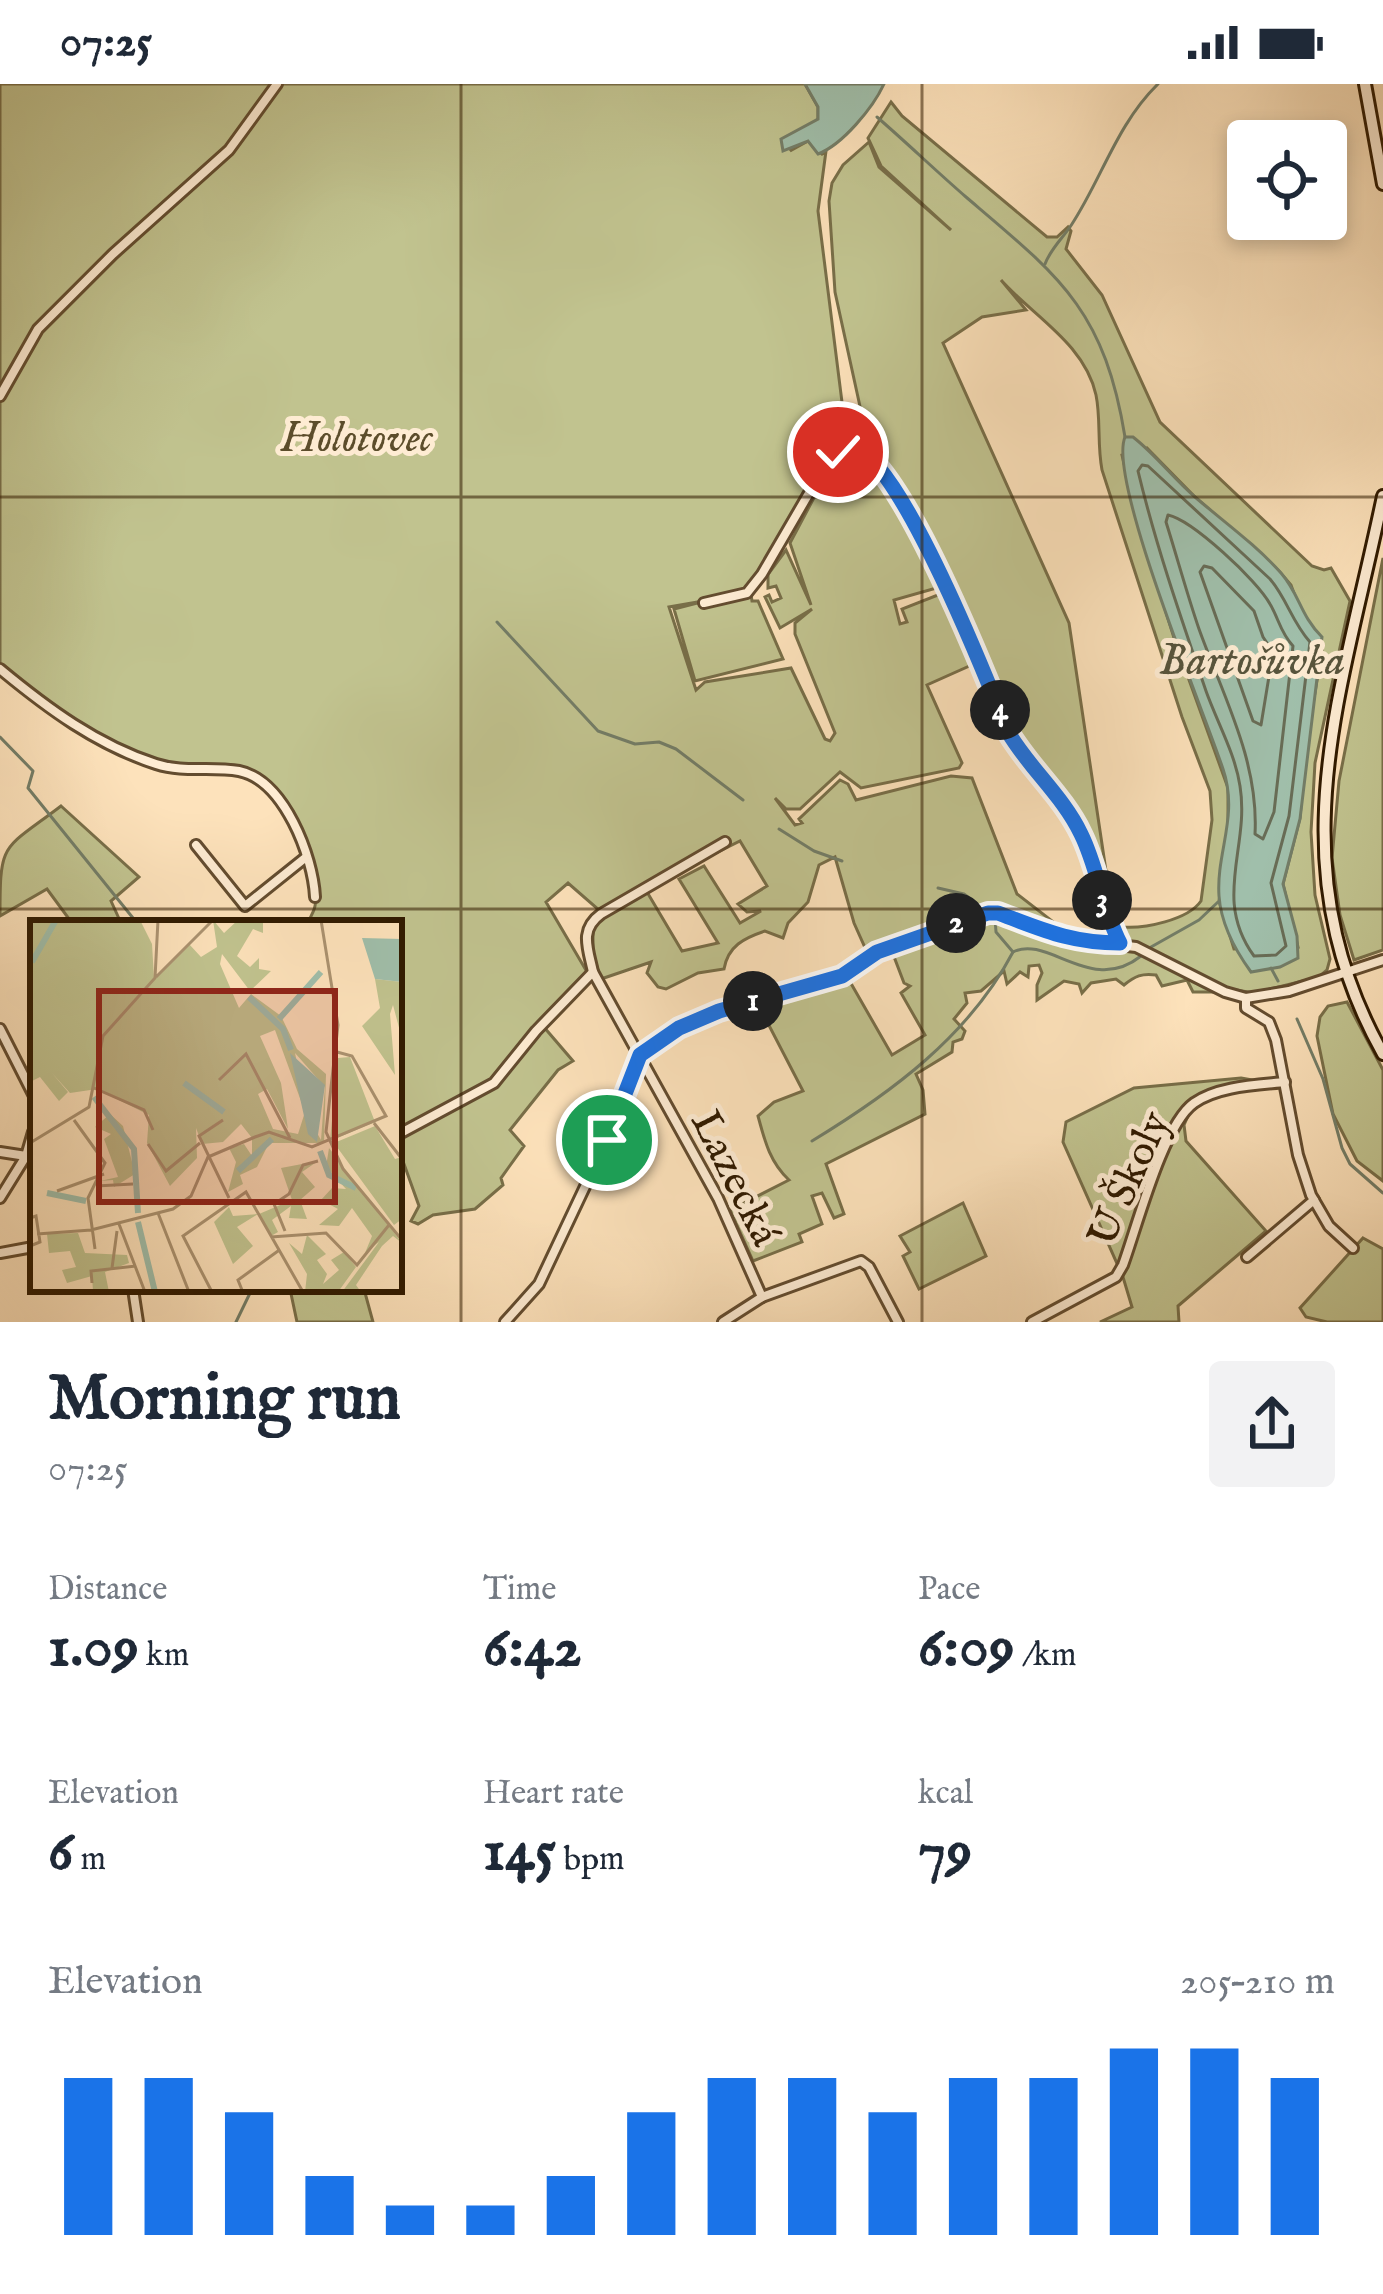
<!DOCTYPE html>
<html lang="en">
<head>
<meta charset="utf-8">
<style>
	body { margin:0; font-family:"IM FELL English",serif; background:#f2f2f3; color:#1f2937; height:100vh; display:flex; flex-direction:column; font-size:45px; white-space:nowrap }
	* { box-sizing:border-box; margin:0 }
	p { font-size:39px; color:#747a83 }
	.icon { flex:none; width:66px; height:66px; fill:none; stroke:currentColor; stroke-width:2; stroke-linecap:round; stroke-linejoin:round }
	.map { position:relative; height:1238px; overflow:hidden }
	.details { display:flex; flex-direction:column; background:#fff; flex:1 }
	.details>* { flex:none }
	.fabs { position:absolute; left:1227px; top:36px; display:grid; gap:24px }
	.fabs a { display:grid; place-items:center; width:120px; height:120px; border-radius:12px; background:#fff; box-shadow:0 6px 18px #0003; font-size:60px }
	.pin { position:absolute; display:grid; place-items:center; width:102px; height:102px; color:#fff; margin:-51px; border:6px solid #fff; border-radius:50%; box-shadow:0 3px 12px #0007 }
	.km { position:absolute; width:60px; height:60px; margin:-30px; border-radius:50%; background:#222; color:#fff; font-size:33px; line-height:60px; text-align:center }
	.round { display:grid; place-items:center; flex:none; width:126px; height:126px; border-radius:12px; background:#f2f2f3 }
	.overview { display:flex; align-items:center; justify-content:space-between; height:204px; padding:0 48px }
	h1 { font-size:66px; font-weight:700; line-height:90px }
	.stats { display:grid; grid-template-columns:repeat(3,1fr); gap:18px; height:204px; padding:12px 48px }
	.stats div { display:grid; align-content:center }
	.stats b { font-size:60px; font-weight:700 }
	.stats small { font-size:33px; font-weight:400 }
	.stats p { font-size:33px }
	.chart { height:336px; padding:24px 48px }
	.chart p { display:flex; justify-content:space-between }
	.chart svg { width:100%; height:216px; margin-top:12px; stroke:#1a73e8; stroke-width:6 }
	.status { display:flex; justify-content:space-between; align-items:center; height:84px; padding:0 60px; background:#fff; direction:ltr }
	.status svg { height:33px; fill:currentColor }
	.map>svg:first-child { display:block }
</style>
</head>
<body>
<div class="status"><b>07:25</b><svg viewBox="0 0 49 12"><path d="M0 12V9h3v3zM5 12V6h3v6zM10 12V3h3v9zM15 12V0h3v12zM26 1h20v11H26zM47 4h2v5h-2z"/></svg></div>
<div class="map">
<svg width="1383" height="1238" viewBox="0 0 1383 1238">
	<rect width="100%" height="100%" fill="#fde2bb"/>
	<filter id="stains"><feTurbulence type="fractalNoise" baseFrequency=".00167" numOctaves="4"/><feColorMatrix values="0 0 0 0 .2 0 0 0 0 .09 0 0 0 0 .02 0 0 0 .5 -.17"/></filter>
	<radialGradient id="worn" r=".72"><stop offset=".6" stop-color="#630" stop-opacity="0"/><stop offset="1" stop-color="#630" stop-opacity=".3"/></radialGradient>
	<g fill="#c1c38f" stroke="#786e48" stroke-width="3" fill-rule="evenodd">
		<path d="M0,0H805L818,23V35L790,67L808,57L822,70L826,67L818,127L847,358L826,371L769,489L786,466L811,521L790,459L834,376L844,370H856L885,401L942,498L940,503L894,516L900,540L907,538L902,525L948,507L976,579L927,601L962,679L959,684L861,704L840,688L800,725H786L775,714L795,741L802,739L799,735L840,696L848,700L856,716L951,692L972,694L1017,810L1056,840L1055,845L985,823L867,868L854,839L835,773L819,781L808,818L788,839L783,854L765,847C744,854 728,862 724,885L698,889L666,905L658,903L647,889L651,878L601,895L593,871V845L601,834L647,808L682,867L718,859L679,795L704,782L740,839L761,827L747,828L738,820L767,802L740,757L600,827L568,799L546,818L590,893L543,942L573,977L558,986L510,1046L524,1062L501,1094L503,1101L475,1125L433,1131L418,1140L411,1137L419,1122L399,1066V839H308C310,833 314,828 315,822C322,791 289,704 258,692C234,682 201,689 175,683C109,667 51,626 0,583ZM768,492V504L776,502L781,514L772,518L769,511L765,513L780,544L812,525L795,539V550L835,649L830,657L825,655L791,584L705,598L696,606L669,523L709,516L674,525L695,597L783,575L758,517H752L750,504Z"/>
		<path d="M891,18L902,32L1047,153H1057L1068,143L1071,147L1066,165L1102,211L1160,338L1312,482L1324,486L1331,484L1350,517L1315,679L1311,748L1315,811L1330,875L1327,886L1319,893L1254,909L1224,904L1122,853V843C1144,845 1188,836 1201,817L1212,736L1210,707L1182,633L1102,386C1097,360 1101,335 1096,311C1085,260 1033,232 1001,196L1026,226L982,233L943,259L1069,539L1109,807L1103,808L1077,733L1015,651L1007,617L991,591L953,496L868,359L835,208L829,117L832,99L843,81L869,58L879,83L951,146L881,82L868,54ZM1147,364L1195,413L1279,487L1291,501L1303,534L1323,561L1306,662L1300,734L1283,800L1298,863L1234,865L1219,817L1228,753V704L1175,557L1138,439L1122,371Z"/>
		<path d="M1383,474V866L1354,876L1340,831L1332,774L1339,697Z"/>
		<path d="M61,722L139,793L111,817L121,839H72L47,805L0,832C0,756 2,767 61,722Z"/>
		<path d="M990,833L1014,837L1057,859L1080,865L1135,866L1218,908H1193L1187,896L1162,902L1156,891C1142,889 1135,892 1124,901L1116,895L1091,899L1082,909L1079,900L1064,897L1037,916V901L1042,889L1039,881L1029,882L1028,893L1020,888L1007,900L1004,887L981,907L965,909L967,919L954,935L965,947L962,955L953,958L952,968L916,990L923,1006L925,1030L826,1080L844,1130L834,1134L822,1109L812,1112L822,1140L799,1150L802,1158L753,1177L730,1126L789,1096C770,1078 765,1058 758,1032L774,1018L803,1007L761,926L762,920L830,905L849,896L892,971L925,951L901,909L910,902L904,899L893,870Z"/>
		<path d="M1347,918L1383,986V1097L1357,1077L1333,1030L1317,952L1320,933L1328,922Z"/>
		<path d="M1241,994L1258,997L1196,1014L1184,1041L1186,1057L1266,1147L1178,1222L1179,1238H1100L1132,1223L1123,1193L1063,1058L1066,1038L1134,1004Z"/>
		<path d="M963,1119L986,1172L919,1205L903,1172L910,1168L900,1152Z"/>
		<path d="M1363,1154L1383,1165V1238H1327L1306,1233L1300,1224Z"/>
		<path d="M290,1205H364L373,1238H297Z"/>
	</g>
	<g fill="#a0bfab" stroke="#737d67" stroke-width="3">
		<path d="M805,0H884C873,24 842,61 818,70L808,57L783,67L781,55L818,35V23Z"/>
		<path d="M1125,353H1133C1156,371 1173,394 1195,413C1224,438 1255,460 1281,489C1300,511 1300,531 1322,553L1300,735L1283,800L1297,852L1298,874L1280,883L1251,888C1235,866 1221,840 1219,812C1216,768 1239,732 1223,685C1205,630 1107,395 1125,353Z"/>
	</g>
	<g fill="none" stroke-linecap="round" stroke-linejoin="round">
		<g stroke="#686c56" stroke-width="3">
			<path d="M1142,381L1148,382L1270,495C1287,515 1292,538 1310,558L1289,732L1271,799L1286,862L1276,871L1254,872C1212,814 1250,764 1240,702C1235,669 1217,638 1206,607C1181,534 1156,462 1138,387Z"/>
			<path d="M1168,431C1192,436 1257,496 1270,520C1279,535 1280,548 1293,562L1274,728L1263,755L1255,750C1259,677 1223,612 1199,545C1187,510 1177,473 1166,438Z"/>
			<path d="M1204,482L1212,484L1254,527L1263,553L1273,568L1261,641L1253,637L1200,488Z"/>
		</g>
		<g stroke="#737d67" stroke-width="3">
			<path d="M877,33C907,59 936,87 966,113C1060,193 1104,225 1125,353"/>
			<path d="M1045,180C1051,164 1063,154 1072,140C1102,94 1117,40 1158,0"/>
			<path d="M497,538L598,647L635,660L659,658L676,665L743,716"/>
			<path d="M0,653L33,687L28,704L137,839"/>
			<path d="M779,745L814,767L842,777"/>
			<path d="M938,804L964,810L984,825"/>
			<path d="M995,834L996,848L1013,868C1048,850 1091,912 1141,872"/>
			<path d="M1151,863L1199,836L1218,818"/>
			<path d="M1271,884L1278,897"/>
			<path d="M1297,935L1323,995L1342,1064L1350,1080L1383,1109"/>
			<path d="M812,1057C891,1009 969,952 1013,868"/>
			<path d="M236,1238L252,1205"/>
		</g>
		<g stroke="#634c2f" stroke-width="14">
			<g id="street">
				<path d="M0,312L38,245L113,170L229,66L277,0"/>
				<path d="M704,519L747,509L762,490L830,373L850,364L862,368L887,397L946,495L1008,648L1022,671L1069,727L1084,755L1110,840L1120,859"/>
				<path d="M0,585C47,624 97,661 156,680C184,689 211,682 239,687C284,696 313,772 315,813"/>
				<path d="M725,758L601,830C579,846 588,864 593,888L718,1114L762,1213"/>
				<path d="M196,761L245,822L305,774"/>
				<path d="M1246,914V924L1269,938L1276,956L1298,1071L1311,1111L1329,1142L1353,1164"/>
				<path d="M0,945L33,1010"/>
				<path d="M399,1050L494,999L536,947L593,888"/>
				<path d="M0,1068L26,1072"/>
				<path d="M0,1114L26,1072L33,1048"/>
				<path d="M0,1169L33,1163"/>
				<path d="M1247,1173L1314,1116"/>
				<path d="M133,1205L138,1238"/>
				<path d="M505,1238L539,1200L607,1056L640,971L679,944L719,927L842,892L876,868L988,829H998L1059,854L1136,863L1225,908L1246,914L1289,907L1383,876"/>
				<path d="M723,1238L762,1213L861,1177L869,1183L898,1238"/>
				<path d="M1032,1238L1116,1193L1123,1181C1137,1143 1163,1041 1194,1019C1218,1002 1257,1001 1285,998"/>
			</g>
		</g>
		<g stroke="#301a00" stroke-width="16">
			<g id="secondary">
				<path d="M1365,0L1383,100"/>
				<path d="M1383,412C1342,611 1275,777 1383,970"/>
			</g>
		</g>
		<use href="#street" stroke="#feecd3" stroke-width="8"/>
		<use href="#secondary" stroke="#feecd3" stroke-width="10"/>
	</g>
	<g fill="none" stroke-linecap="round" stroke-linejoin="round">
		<g stroke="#fff" stroke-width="24">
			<path id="route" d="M607,1056L640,971L679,944L719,927L842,892L877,868L988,829H998C1043,846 1071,859 1120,859C1102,824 1098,784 1081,750C1063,712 1029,684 1008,648C989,600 901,378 856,365C851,363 843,366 838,368"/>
		</g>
		<use href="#route" stroke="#1a73e8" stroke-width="15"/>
	</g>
	<path fill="none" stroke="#301a00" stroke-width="3" stroke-opacity="0.55" d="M461,0V1238M922,0V1238M0,413H1383M0,825H1383"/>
	<g text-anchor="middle" stroke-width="10" stroke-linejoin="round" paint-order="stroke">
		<g font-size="42" font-style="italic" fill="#5c4d2b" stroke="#feecd3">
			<text x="357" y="367">Holotovec</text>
		</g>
		<g font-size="42" fill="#301a00" stroke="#feecd3">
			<text transform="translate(737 1093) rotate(63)" y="15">Lazecká</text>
			<text transform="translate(1127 1094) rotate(-66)" y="15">U Školy</text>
		</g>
		<g font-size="45" font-style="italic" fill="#57543c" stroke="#feecd3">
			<text x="1252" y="590">Bartošůvka</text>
		</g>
	</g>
	<g transform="translate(30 836)">
		<rect width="372" height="372" fill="#fde2bb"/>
		<path d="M0,0H110L122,24L124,58L159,24L171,37L187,27L183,0L194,13L208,0L233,1V13L223,9L207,36L220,47L229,38V49L241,51L220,71L192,34L190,44L209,88L221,74L251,96L267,129L296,154L294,223H239L227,247L210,255L213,264L198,272L206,242L199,228L214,224L222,236V218L211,204L193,222L172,224L166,208L167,238L140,266L117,223L119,195L67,169L40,173L22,153L38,172L29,181L10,157L0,162ZM245,110L275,192L268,214L243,209L228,174L237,169L258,209L251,163L230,116ZM265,133L295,167L291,220L279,199ZM345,59L372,62V119L363,85L360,94L365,155L332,106L350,88ZM320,137L345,202L300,221L308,138ZM80,194L93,206L105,254L84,267L83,260L70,261L88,257L74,219L81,214L65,207ZM345,206L365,239L372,237V299L364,305L304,223ZM299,228L372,323L363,316L352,326L326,365L331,372H312L349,322L335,333L342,316L322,288L309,306L289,305L308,289L291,280L302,268L316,269L296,247ZM288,241L272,252L285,267L270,280L277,299L259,298L261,286L242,300L248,312L241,316L229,294L262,280L251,248ZM199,287L203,296L228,294L207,307L223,326L203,344L184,302ZM48,313L55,333L97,335L99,343L75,352L79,372L63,371L62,356L37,363L32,350L46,347L40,331L19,333L17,314ZM277,315L296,334L287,340L297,354L293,364L309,350L301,340L314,332L326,347L308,372H275L277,354L259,323L272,334Z" fill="#c1c38f" fill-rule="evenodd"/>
		<path d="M332,18L372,19V62L345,59ZM260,133L295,165L287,222L278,214Z" fill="#a0bfab"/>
		<path fill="none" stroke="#a0bfab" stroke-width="6" d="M2,42L26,0M219,77L253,109L261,130M249,99L291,52M154,163L194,192M64,177L104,229L108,293M290,231L299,255L326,268M208,251L242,219M17,273L56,281M108,302L125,372"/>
		<path fill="none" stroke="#ab9270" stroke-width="3" d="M291,0L308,105L296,212L313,249L372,320M126,57L183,0M189,160L216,134L260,218M64,168L114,190L123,210M44,200L75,243L58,278L65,329M193,200L169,216L199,278M344,203L372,239M0,223L59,187L73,116L125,58L128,0M118,224L136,251L170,223M66,266L103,264M27,271L74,254M128,293L159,372M0,298L6,296L10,322L0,326M89,304L115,372M255,311L244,284L259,274L273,245L288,241M7,314L61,310L143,289L161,276L178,237L225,217L239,212L282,227L356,196L322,136L307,132M241,317L296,313L327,345L359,305M82,348L87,311M62,363L61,351L106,346M212,370L208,360L248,331M182,372L153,316L216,272L273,372"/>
		<path fill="#8f2418" fill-opacity="0.15" stroke="#8f2418" stroke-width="6" d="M69,71H305V282H69Z"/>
		<rect width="372" height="372" fill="none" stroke="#301a00" stroke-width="6"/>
	</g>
	<rect width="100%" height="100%" filter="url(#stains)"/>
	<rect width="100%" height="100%" fill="url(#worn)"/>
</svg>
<div class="fabs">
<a><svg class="icon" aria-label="locate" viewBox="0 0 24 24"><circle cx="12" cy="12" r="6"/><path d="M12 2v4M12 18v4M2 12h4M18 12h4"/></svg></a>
</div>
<div class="pin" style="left:607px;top:1056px;background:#1e9e55"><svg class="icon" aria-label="arrive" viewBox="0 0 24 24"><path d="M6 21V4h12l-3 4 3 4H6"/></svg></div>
<div class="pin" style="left:838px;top:368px;background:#d93025"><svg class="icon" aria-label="check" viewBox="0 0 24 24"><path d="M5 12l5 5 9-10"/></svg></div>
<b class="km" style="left:753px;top:917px">1</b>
<b class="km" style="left:956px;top:839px">2</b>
<b class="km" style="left:1102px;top:816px">3</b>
<b class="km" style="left:1000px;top:626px">4</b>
</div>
<section class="details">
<div class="overview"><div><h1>Morning run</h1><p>07:25</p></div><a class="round"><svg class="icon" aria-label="share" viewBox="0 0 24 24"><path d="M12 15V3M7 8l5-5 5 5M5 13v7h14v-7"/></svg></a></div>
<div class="stats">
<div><p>Distance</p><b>1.09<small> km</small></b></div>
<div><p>Time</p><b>6:42</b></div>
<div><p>Pace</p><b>6:09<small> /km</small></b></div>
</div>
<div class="stats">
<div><p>Elevation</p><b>6<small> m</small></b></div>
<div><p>Heart rate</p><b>145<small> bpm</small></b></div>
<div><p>kcal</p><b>79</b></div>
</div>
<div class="chart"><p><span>Elevation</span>205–210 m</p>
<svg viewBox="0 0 160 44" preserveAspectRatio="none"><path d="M5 44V12M15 44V12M25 44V19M35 44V32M45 44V38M55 44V38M65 44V32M75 44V19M85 44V12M95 44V12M105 44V19M115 44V12M125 44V12M135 44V6M145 44V6M155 44V12"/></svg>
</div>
</section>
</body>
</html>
